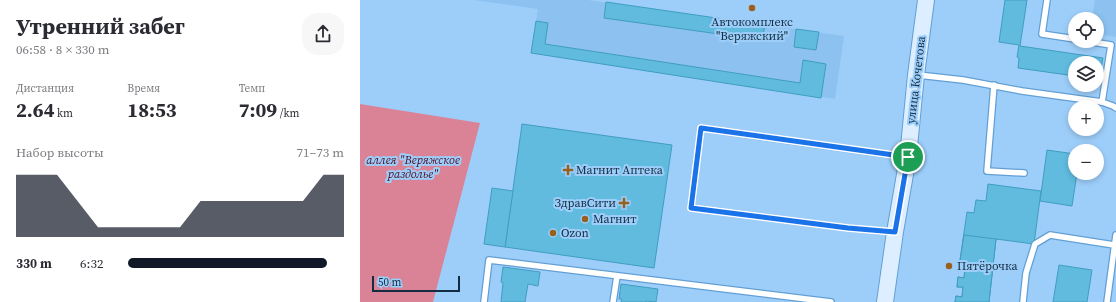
<!DOCTYPE html>
<html lang="ru">
<head>
<meta charset="utf-8">
<style>
	body { margin:0; font-family:"Source Serif 4",serif; background:#f7f7f7; color:#2b2b33; height:100vh; display:flex; flex-direction:column; font-size:15px; white-space:nowrap }
	* { box-sizing:border-box; margin:0 }
	p { font-size:13px; color:#7c7c81 }
	.icon { flex:none; width:22px; height:22px; fill:none; stroke:currentColor; stroke-width:2; stroke-linecap:round; stroke-linejoin:round }
	.map { position:relative; flex:1; overflow:hidden }
	.side { display:flex; flex-direction:column; background:#fff; width:360px }
	.side>* { flex:none }
	.controls { position:absolute; left:708px; top:12px; display:grid; gap:8px }
	.controls a { display:grid; place-items:center; width:36px; height:36px; border-radius:50%; background:#fff; box-shadow:0 2px 6px #0003; font-size:20px }
	.scale { position:absolute; left:12px; bottom:10px; width:88px; box-sizing:border-box; padding-left:4px; border:2px solid #132c41; border-top:0; font-size:11px; line-height:14px; white-space:nowrap; color:#132c41; -webkit-text-stroke:3px #9dcefa; paint-order:stroke }
	.pin { position:absolute; display:grid; place-items:center; width:34px; height:34px; color:#fff; margin:-17px; border:2px solid #fff; border-radius:50%; box-shadow:0 1px 4px #0007 }
	.round { display:grid; place-items:center; flex:none; width:42px; height:42px; border-radius:16px; background:#f7f7f7 }
	.summary { display:flex; align-items:center; justify-content:space-between; height:68px; padding:0 16px }
	h1 { font-size:22px; font-weight:700; line-height:30px }
	.figures { display:grid; grid-template-columns:repeat(3,1fr); gap:6px; height:68px; padding:4px 16px }
	.figures div { display:grid; align-content:center }
	.figures b { font-size:20px; font-weight:700 }
	.figures small { font-size:11px; font-weight:400 }
	.figures p { font-size:11px }
	.chart { height:112px; padding:8px 16px }
	.chart p { display:flex; justify-content:space-between }
	.chart svg { width:100%; height:72px; margin-top:4px; fill:#111827; opacity:.7 }
	ul { padding:0 16px; list-style:none; font-size:13px }
	li { display:grid; grid-template-columns:64px 48px 1fr; align-items:center; height:30px }
	li i { height:10px; border-radius:5px; background:#111827 }
	main { display:flex; flex:1; min-height:0 }
	.map>svg:first-child { display:block }
</style>
</head>
<body>
<main>
<section class="side">
<div class="summary"><div><h1>Утренний забег</h1><p>06:58 · 8 × 330 m</p></div><a class="round"><svg class="icon" aria-label="share" viewBox="0 0 24 24"><path d="M12 15V3M7 8l5-5 5 5M5 13v7h14v-7"/></svg></a></div>
<div class="figures">
<div><p>Дистанция</p><b>2.64<small> km</small></b></div>
<div><p>Время</p><b>18:53</b></div>
<div><p>Темп</p><b>7:09<small> /km</small></b></div>
</div>
<div class="chart"><p><span>Набор высоты</span>71–73 m</p>
<svg viewBox="0 0 160 44" preserveAspectRatio="none"><path d="M0 44V6L10 6L20 6L30 22L40 38L50 38L60 38L70 38L80 38L90 22L100 22L110 22L120 22L130 22L140 22L150 6L160 6V44z"/></svg>
</div>
<ul>
<li><b>330 m</b>6:32<i style="width:92%"></i></li>
</ul>
</section>
<div class="map">
<svg width="756" height="302" viewBox="0 0 756 302">
	<rect width="100%" height="100%" fill="#9dcefa"/>
	<g fill="#8cc1f0">
		<path d="M114,0H228L484,36L475,99L171,53L178,9Z"/>
		<path d="M735,0H756V37L737,34V19H732Z"/>
	</g>
	<path fill="#da8396" d="M0,104L120,123L73,302H0Z"/>
	<g fill="#60bbdf" stroke="#409dc0">
		<path d="M645,0H667L660,46L743,58L741,69H739L738,79L737,63H715V76L658,68L659,58L657,57L659,45L639,42Z"/>
		<path d="M246,2L405,25L402,40L244,18Z"/>
		<path d="M176,21L188,23L185,44L440,83L443,60L466,64L461,98L171,53Z"/>
		<path d="M436,29L459,32L456,50L434,47Z"/>
		<path d="M162,124L312,145L294,268L145,247Z"/>
		<path d="M687,150L715,154V173H717L712,206L680,201Z"/>
		<path d="M628,184L681,191L674,244L636,239L629,302H595L596,296L602,297L603,287H597L598,277L604,278L605,268L599,267L607,212L614,213L616,200L626,201Z"/>
		<path d="M132,188L153,191L145,247L124,244Z"/>
		<path d="M604,235L636,239L629,302H595L596,296L602,297L603,287H597L598,277L604,278L605,268L599,267Z"/>
		<path d="M699,265L732,270L727,302H693Z"/>
		<path d="M143,267L180,272L178,286L168,284L165,302H141L143,283L141,282Z"/>
		<path d="M261,284L298,289L296,302L286,301V302H261L262,299H259Z"/>
	</g>
	<g fill="none" stroke-linecap="round" stroke-linejoin="round">
		<g stroke="#629fd4" stroke-width="8">
			<g id="service">
				<path d="M687,0L682,34L715,39"/>
				<path d="M726,41L751,45L742,102"/>
				<path d="M558,75L603,80L662,91L742,102L753,106L756,108"/>
				<path d="M634,85L627,171L664,173"/>
				<path d="M534,232L488,228L331,208L341,128L547,157"/>
				<path d="M124,302L129,260L471,302"/>
				<path d="M253,302L257,276"/>
				<path d="M663,302L666,273L675,244L690,235L754,245"/>
				<path d="M747,302L756,235"/>
			</g>
		</g>
		<g stroke="#629fd4" stroke-width="18">
			<path id="secondary" d="M525,302L535,232L548,157L556,75L566,0"/>
		</g>
		<use href="#service" stroke="#fff" stroke-width="5.5"/>
		<use href="#secondary" stroke="#dceeff" stroke-width="16"/>
	</g>
	<g fill="none" stroke-linecap="round" stroke-linejoin="round">
		<g stroke="#fff" stroke-width="8">
			<path id="route" d="M341,128L548,157L535,232L488,228L331,208Z"/>
		</g>
		<use href="#route" stroke="#1a73e8" stroke-width="5"/>
	</g>
	<g fill="#98601c" stroke="#9dcefa" stroke-width="1.5">
		<circle cx="392" cy="8" r="4"/>
		<path d="M206 164h4v4h4v4h-4v4h-4v-4h-4v-4h4z"/>
		<path d="M262 197h4v4h4v4h-4v4h-4v-4h-4v-4h4z"/>
		<circle cx="225" cy="219" r="4"/>
		<circle cx="193" cy="233" r="4"/>
		<circle cx="589" cy="266" r="4"/>
	</g>
	<g text-anchor="middle" stroke-width="4" stroke-linejoin="round" paint-order="stroke">
		<g font-size="12" fill="#132c41" stroke="#9dcefa" text-anchor="start">
			<text x="392" y="26" text-anchor="middle">Автокомплекс<tspan x="392" dy="14">"Веряжский"</tspan></text>
			<text x="216" y="174">Магнит Аптека</text>
			<text x="256" y="207" text-anchor="end">ЗдравСити</text>
			<text x="233" y="223">Магнит</text>
			<text x="201" y="237">Ozon</text>
			<text x="597" y="270">Пятёрочка</text>
		</g>
		<g font-size="12" fill="#132c41" stroke="#9dcefa">
			<text transform="translate(556 80) rotate(-83)" y="4">улица Кочетова</text>
		</g>
		<g font-size="12" font-style="italic" fill="#510d24" stroke="#9dcefa">
			<text x="53" y="164">аллея "Веряжское<tspan x="53" dy="14">раздолье"</tspan></text>
		</g>
	</g>
</svg>
<div class="controls">
<a><svg class="icon" aria-label="locate" viewBox="0 0 24 24"><circle cx="12" cy="12" r="6"/><path d="M12 2v4M12 18v4M2 12h4M18 12h4"/></svg></a>
<a><svg class="icon" aria-label="layers" viewBox="0 0 24 24"><path d="M12 4l9 5-9 5-9-5zM3 14l9 5 9-5"/></svg></a>
<a>+</a>
<a>−</a>
</div>
<div class="scale">50 m</div>
<div class="pin" style="left:548px;top:157px;background:#1e9e55"><svg class="icon" aria-label="arrive" viewBox="0 0 24 24"><path d="M6 21V4h12l-3 4 3 4H6"/></svg></div>
</div>
</main>
</body>
</html>
